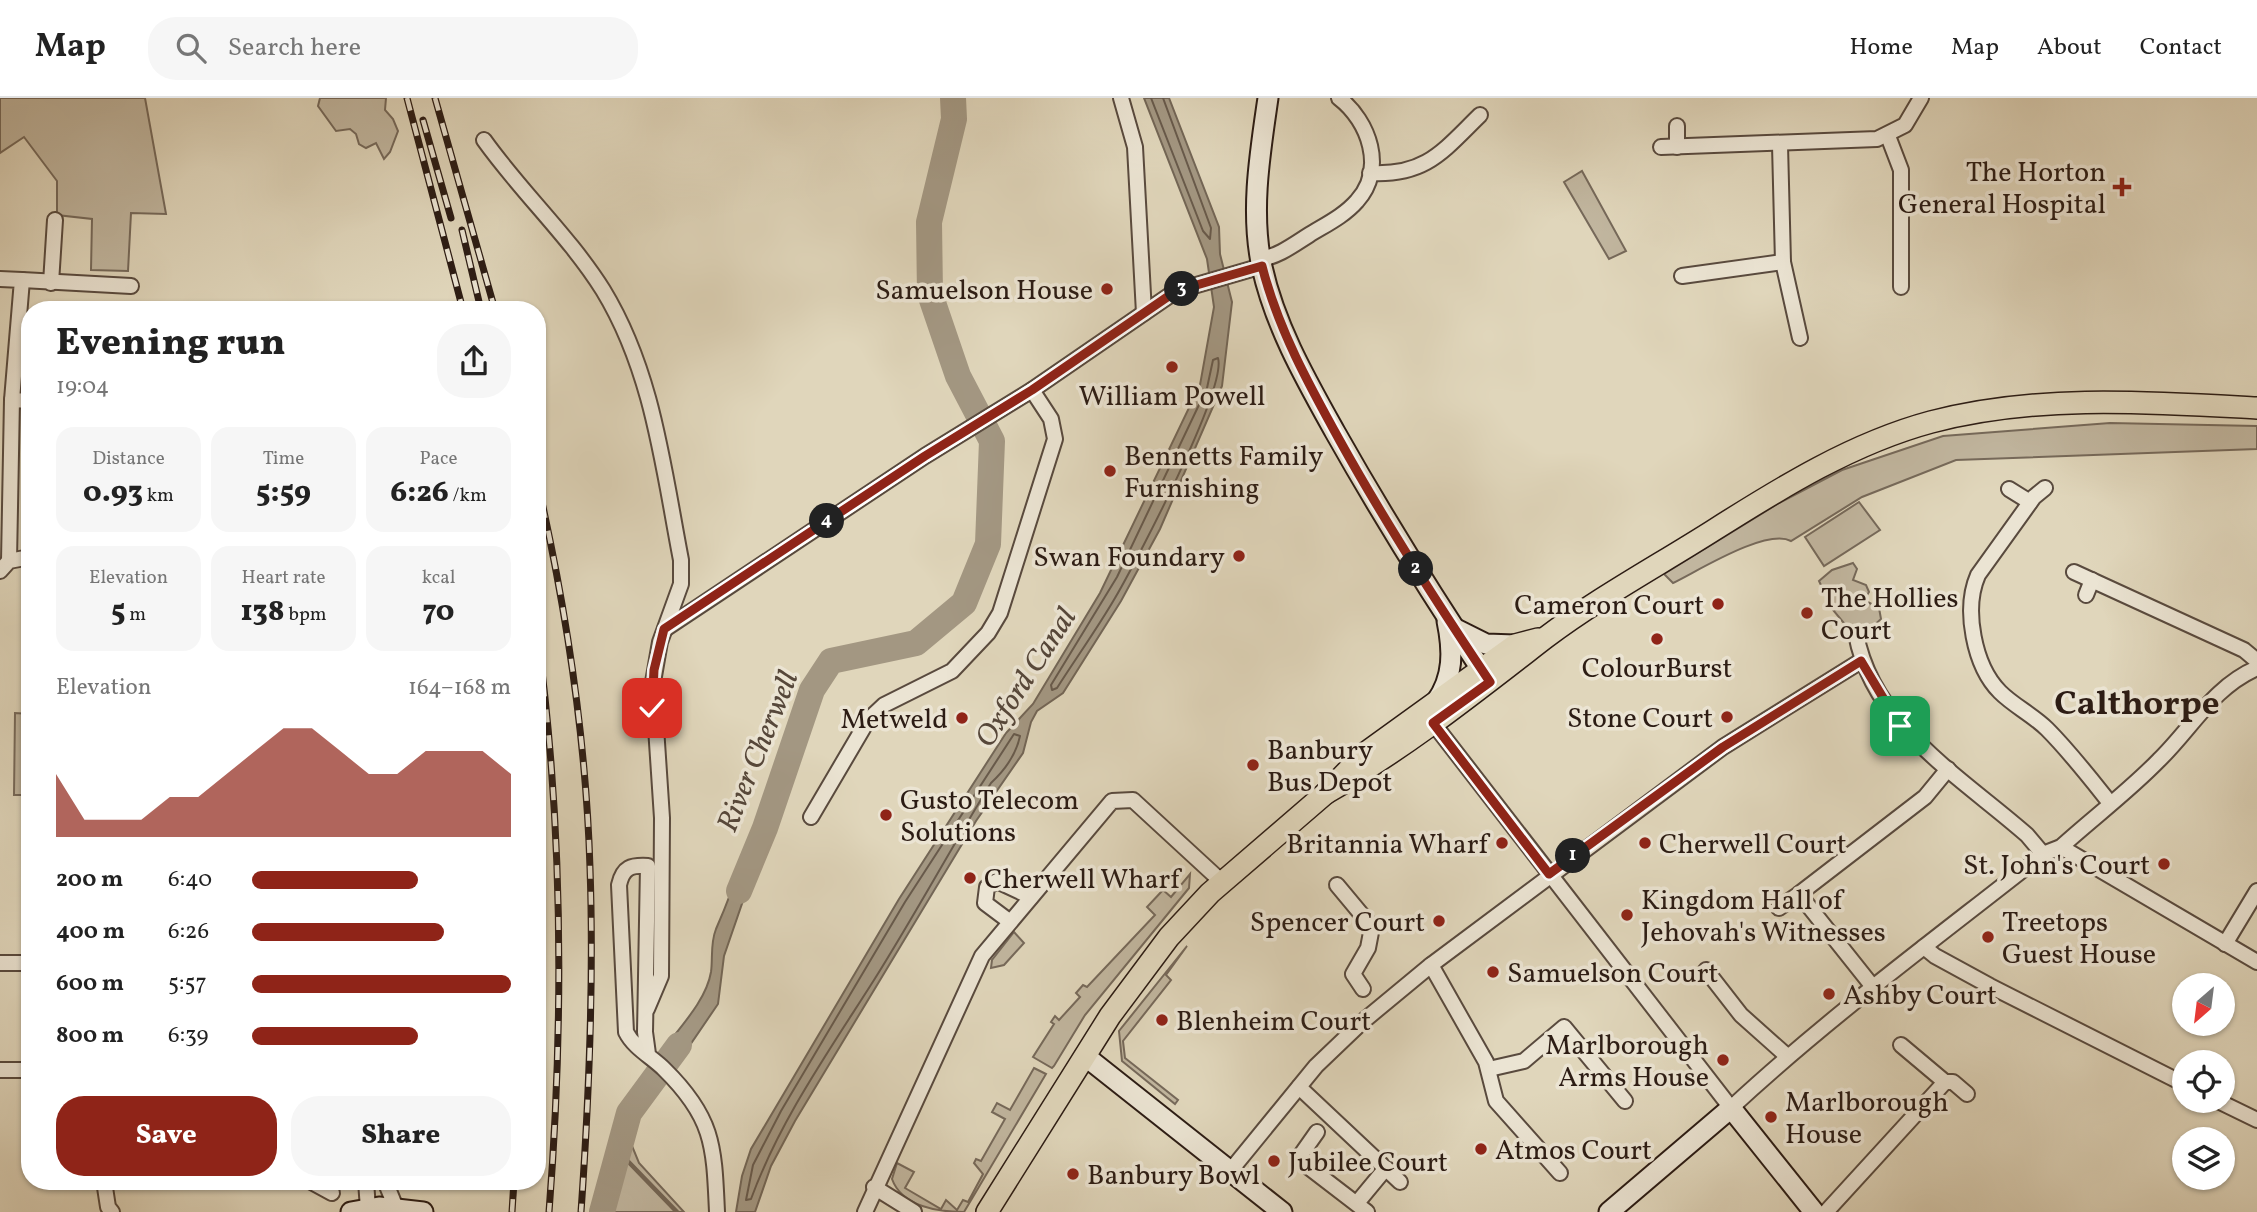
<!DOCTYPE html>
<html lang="en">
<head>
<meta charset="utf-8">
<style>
	body { margin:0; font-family:Vollkorn,serif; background:#f6f6f6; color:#222; height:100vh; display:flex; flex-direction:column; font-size:26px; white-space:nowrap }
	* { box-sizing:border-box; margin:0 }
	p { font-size:23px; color:#767676 }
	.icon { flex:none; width:38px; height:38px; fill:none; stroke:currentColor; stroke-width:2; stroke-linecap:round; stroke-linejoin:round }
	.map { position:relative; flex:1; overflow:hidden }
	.drawer { position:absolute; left:21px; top:203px; width:525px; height:889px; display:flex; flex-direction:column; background:#fff; border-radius:28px; box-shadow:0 2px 5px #0004 }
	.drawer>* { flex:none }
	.needle { width:46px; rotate:208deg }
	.fabs { position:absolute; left:2172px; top:875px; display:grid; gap:14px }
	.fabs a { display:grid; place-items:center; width:63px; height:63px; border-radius:50%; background:#fff; box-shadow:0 2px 5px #0004; font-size:35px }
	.pin { position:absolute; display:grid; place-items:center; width:60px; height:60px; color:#fff; margin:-30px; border-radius:14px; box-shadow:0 4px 10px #0006 }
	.km { position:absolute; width:35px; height:35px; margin:-18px; border-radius:50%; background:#222; color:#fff; font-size:19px; line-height:35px; text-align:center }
	.round { display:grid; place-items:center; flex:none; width:74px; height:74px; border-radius:28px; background:#f6f6f6 }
	.summary { display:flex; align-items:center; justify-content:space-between; height:119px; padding:0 35px }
	h1 { font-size:38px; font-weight:800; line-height:52px }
	.metrics { display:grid; grid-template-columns:repeat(3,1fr); gap:10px; height:119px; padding:7px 35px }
	.metrics div { display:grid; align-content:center; border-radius:18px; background:#f6f6f6; text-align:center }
	.metrics b { font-size:30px; font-weight:800 }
	.metrics small { font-size:19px; font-weight:400 }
	.metrics p { font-size:19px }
	.chart { height:196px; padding:14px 35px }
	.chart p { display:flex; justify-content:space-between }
	.chart svg { width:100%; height:126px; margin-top:7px; fill:#8f2418; opacity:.7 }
	.button { display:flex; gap:14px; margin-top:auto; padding:14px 35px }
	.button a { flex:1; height:80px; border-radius:28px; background:#8f2418; color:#fff; font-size:28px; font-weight:800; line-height:80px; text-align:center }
	.button a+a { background:#f6f6f6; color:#222 }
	ul { padding:0 35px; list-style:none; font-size:23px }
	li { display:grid; grid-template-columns:112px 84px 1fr; align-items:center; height:52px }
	li i { height:18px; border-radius:9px; background:#8f2418 }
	header { display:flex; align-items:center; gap:42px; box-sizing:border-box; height:98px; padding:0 35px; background:#fff; border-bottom:2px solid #e0e0e0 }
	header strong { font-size:33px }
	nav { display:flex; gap:38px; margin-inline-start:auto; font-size:24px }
	.search { width:490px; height:63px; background:#f6f6f6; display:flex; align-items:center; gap:18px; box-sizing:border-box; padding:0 24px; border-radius:28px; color:#767676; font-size:26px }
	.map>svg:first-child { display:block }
</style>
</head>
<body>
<header>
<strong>Map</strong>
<div class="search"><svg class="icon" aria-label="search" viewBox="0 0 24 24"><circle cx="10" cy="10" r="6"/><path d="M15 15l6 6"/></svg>Search here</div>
<nav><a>Home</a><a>Map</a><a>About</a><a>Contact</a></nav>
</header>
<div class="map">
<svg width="2257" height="1114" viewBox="0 0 2257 1114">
	<rect width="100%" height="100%" fill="#e0d6bb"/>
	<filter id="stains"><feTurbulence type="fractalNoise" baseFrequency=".00286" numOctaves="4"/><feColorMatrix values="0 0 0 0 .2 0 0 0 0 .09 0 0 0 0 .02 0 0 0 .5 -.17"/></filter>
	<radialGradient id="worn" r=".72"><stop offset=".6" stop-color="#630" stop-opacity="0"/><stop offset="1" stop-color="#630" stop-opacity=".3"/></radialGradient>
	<g fill="#c1b69f" stroke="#76695a" stroke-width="2">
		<path d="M0,0H145L166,116L131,115L128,173L91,172L92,121L57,117V83L24,39L0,55Z"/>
		<path d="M320,0H386L385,12L393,21L398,33L390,54L384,61L376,45L366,50L359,46L356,36L350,31L336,33L318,8Z"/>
		<path d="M1582,73L1626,153L1609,161L1564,84Z"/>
		<path d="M2110,325L2257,328V351L1956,362L1862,399L1791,443C1766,430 1698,473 1673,485L1664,476L1779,405L1842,372L1943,338Z"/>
		<path d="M1859,404L1880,432L1824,468L1805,439Z"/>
		<path d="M1853,465L1857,471L1853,482L1866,487L1869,494L1864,502L1879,510L1881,521L1858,542L1833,512L1819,483L1832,472Z"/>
		<path d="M15,615L30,616V697H14Z"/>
		<path d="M1190,776L1189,790L1085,917L1054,968L1052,970L1033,959L1054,926L1051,924L1055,918L1059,922L1080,899L1076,895L1083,887L1087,889L1155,817L1147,809L1163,792L1171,799Z"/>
		<path d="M1014,834L1024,845L1004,867L991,870L992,862Z"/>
		<path d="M1187,848L1166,877L1171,882L1123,943L1125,960L1178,1002L1175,1006L1122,963L1119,933Z"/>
		<path d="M1034,970L1046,976L964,1114C939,1114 902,1109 892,1081L897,1065L914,1074L905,1090L941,1111L946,1102L957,1112L963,1102L968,1104L983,1076L974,1065L976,1061L981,1063L1005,1021L992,1014L997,1005L1010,1012Z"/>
		<path d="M625,1041L630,1043L639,1065L684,1114H605Z"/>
	</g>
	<g fill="#a39782" stroke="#736656" stroke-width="2">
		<path d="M1144,0H1169L1219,129L1220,156L1232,204L1222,288L1160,431L1121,503L1063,595L1037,613L1031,624L1023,655L976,723L795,1023L771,1068L755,1114H736L742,1078L751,1051L899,801L1006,635L1033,606L1100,495L1200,287L1214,209L1207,161Z"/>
		<path d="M744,756L756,765L724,858L718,906L675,969L660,956C677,932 706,904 711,874C713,860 710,846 716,831C727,806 736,782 744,756Z"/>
	</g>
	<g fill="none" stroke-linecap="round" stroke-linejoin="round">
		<g stroke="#685a4b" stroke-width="2">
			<path d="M1151,0L1203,133L1210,141L1211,130L1163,0"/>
			<path d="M1218,260C1227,291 1136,464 1115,500C1097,531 1076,560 1057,590L1052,592L1051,587L1117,479L1207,290L1213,262Z"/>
			<path d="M1014,636L1020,638C1016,657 1005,672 991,685C951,750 915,817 874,882C829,953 780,1022 751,1101L746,1102L753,1067L781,1013L905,804Z"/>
		</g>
		<path stroke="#736656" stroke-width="4.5" d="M618,1053L677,1114"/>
		<g stroke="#a39782" stroke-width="26">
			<path d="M739,793L765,730L812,592L831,563L916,545L964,505L988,446L992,343L958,278L930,196L929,124L954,21L953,0"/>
			<path d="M602,1114L629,1015L679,947"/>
		</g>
		<g stroke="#594a3e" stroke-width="18">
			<g id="street">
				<path d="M1121,0L1135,49L1144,215"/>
				<path d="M1677,28V49"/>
				<path d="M1888,38L1901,72V189"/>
				<path d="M484,42C521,94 569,138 603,192C653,274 663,369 681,462V486L660,544L653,584L662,720L661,878L647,911"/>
				<path d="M1780,47L1783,164L1800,240"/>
				<path d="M1661,49L1877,41L1905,27L1921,0"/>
				<path d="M1370,75C1426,78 1443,53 1480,17"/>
				<path d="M1261,161C1279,158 1293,147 1309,137C1325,127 1344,118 1357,103C1386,71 1369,23 1339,0"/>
				<path d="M1682,178L1783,164"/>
				<path d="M0,181L22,182L12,302L9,463"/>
				<path d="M22,182L131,188"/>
				<path d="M51,185L55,122"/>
				<path d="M12,302L30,303"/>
				<path d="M2045,390L2034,399L1978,477C1963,511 1974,568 2000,594C2014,608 2033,617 2047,631C2070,654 2090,680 2110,705"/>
				<path d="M2009,391L2030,404"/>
				<path d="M0,473L9,463L30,459"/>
				<path d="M2074,474L2244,552L2257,563"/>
				<path d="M2086,497L2092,482"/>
				<path d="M665,531L925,358L1032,292L1176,193L1262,168"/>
				<path d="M1856,536C1873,628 1961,679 2027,737L2043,756"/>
				<path d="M1433,625L1731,1010C1829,919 1938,839 2043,756L2061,749C2093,720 2129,693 2159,662C2192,630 2213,589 2257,570"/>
				<path d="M811,719L868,622L884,607L952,573L988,535L1000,515L1055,341L1051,321L1032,292"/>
				<path d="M2061,749L2257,864"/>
				<path d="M1337,787L1372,829L1368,850L1353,876L1363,891"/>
				<path d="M1779,810L1799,796"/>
				<path d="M1009,823L985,805L987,789L997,783L1031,799"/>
				<path d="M2225,846L2257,793"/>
				<path d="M1924,849L1935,858L1990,888L2184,986"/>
				<path d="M0,865H30"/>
				<path d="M1431,867L1486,964L1496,1003L1560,1075"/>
				<path d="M1706,872L1741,917L1787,958"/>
				<path d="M1873,889L1799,796L1925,699L1948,671"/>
				<path d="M648,956L645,934L648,768C631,767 623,769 619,787L626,934C634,950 652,959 664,971C714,1020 714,1048 717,1114"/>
				<path d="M1489,971L1524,963L1564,929L1625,1003"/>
				<path d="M0,972H30"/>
				<path d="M1945,984H1953L1967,996"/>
				<path d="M1299,989L1400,1084"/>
				<path d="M2218,1003L2257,1022"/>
				<path d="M1317,1034L1298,1061L1367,1114"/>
				<path d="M1231,1072L1316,968L1361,925L1431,867L1723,649L1861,563"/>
				<path d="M104,1083L108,1109L112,1114"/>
				<path d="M310,1083L332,1095"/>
				<path d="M366,1083L368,1111"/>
				<path d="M385,1083L396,1110"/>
				<path d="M874,1089L914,1114"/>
				<path d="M1357,1105L1386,1070"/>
				<path d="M865,1114L982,858L1112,703L1133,702L1222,784"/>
				<path d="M1826,1114L1945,984L1901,947"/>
			</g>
		</g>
		<g stroke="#2c1c14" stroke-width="23">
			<g id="secondary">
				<path d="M1268,0C1260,55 1250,114 1262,169C1275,228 1306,282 1335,334C1383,419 1435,502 1489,583"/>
				<path d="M1458,532L1486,546L1515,547"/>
				<path d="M1436,604C1454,579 1453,552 1447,523"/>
				<path d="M1085,958L1282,1114"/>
				<path d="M351,1114L379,1109L423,1114"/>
				<path d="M1609,1114L1731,1010L1814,1114"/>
			</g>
		</g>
		<g stroke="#2c1c14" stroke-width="24">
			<g id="primary">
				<path d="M1326,695C1404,651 1474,595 1545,540C1598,500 1659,467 1714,432C1782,389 1853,345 1931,324C2037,296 2149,304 2257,310"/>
				<path d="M987,1114L1110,918L1169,839L1210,795L1326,695L1364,656L1515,547L1538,541"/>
			</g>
		</g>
		<use href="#street" stroke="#ebe4d3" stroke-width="14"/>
		<use href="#secondary" stroke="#ebe4d3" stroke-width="19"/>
		<use href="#primary" stroke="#e0d6bb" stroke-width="21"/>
		<g stroke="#2c1c14" stroke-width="7">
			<g id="rail">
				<path d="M407,0L463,212"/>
				<path d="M435,0L495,212"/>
				<path d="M423,22L451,120"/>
				<path d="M462,132L481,212"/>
				<path d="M537,382C566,509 586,639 590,770C594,884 589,1000 581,1114"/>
				<path d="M537,534C563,724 564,922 549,1114"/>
				<path d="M512,1114L514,1083"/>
			</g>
		</g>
		<use href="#rail" stroke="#ebe4d3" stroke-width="4.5" stroke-dasharray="13" stroke-linecap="butt"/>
	</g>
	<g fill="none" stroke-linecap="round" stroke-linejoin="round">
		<g stroke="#fff" stroke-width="14">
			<path id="route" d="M652,610L654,572L664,531L925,358L1032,292L1176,193L1262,168C1278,231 1309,287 1340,343C1386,426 1437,505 1490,584L1433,625L1549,776L1723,649L1861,563L1900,628"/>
		</g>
		<use href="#route" stroke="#8f2418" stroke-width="9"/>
	</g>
	<g fill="#8f2418" stroke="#ebe4d3" stroke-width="2.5">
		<path d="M2118.5 78.5h7v7h7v7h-7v7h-7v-7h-7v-7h7z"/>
		<circle cx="1107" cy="191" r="7"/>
		<circle cx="1172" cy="269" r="7"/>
		<circle cx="1110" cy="373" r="7"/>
		<circle cx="1239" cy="458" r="7"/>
		<circle cx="1718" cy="506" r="7"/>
		<circle cx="1807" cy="515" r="7"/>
		<circle cx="1657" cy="541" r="7"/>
		<circle cx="1727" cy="619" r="7"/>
		<circle cx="962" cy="620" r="7"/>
		<circle cx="1253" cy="667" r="7"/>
		<circle cx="886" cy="717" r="7"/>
		<circle cx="1502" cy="745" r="7"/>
		<circle cx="1645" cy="745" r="7"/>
		<circle cx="2164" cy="766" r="7"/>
		<circle cx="970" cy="780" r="7"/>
		<circle cx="1627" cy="817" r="7"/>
		<circle cx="1439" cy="823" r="7"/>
		<circle cx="1988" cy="839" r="7"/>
		<circle cx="1493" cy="874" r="7"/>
		<circle cx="1829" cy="896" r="7"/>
		<circle cx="1162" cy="922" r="7"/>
		<circle cx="1723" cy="962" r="7"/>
		<circle cx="1771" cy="1019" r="7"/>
		<circle cx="1481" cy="1051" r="7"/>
		<circle cx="1274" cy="1063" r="7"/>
		<circle cx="1073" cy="1076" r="7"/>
	</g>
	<g text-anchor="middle" stroke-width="7" stroke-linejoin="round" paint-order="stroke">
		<g font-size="28" fill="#2c1c14" stroke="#ebe4d3" text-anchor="start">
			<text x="2106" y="83" text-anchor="end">The Horton<tspan x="2106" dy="32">General Hospital</tspan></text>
			<text x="1093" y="201" text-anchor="end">Samuelson House</text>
			<text x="1172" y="307" text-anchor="middle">William Powell</text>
			<text x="1124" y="367">Bennetts Family<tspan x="1124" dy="32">Furnishing</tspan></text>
			<text x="1225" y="468" text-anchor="end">Swan Foundary</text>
			<text x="1821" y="509">The Hollies<tspan x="1821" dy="32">Court</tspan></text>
			<text x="1704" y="516" text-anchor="end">Cameron Court</text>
			<text x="1657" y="579" text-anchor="middle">ColourBurst</text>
			<text x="1713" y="629" text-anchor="end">Stone Court</text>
			<text x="948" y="630" text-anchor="end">Metweld</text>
			<text x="1267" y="661">Banbury<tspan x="1267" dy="32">Bus Depot</tspan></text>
			<text x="900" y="711">Gusto Telecom<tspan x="900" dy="32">Solutions</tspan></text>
			<text x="1488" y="755" text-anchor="end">Britannia Wharf</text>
			<text x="1659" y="755">Cherwell Court</text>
			<text x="2150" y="776" text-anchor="end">St. John's Court</text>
			<text x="984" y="790">Cherwell Wharf</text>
			<text x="1641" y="811">Kingdom Hall of<tspan x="1641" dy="32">Jehovah's Witnesses</tspan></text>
			<text x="1425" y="833" text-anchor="end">Spencer Court</text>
			<text x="2002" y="833">Treetops<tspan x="2002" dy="32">Guest House</tspan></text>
			<text x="1507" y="884">Samuelson Court</text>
			<text x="1843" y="906">Ashby Court</text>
			<text x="1176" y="932">Blenheim Court</text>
			<text x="1709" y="956" text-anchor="end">Marlborough<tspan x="1709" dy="32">Arms House</tspan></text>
			<text x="1785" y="1013">Marlborough<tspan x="1785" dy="32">House</tspan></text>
			<text x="1495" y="1061">Atmos Court</text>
			<text x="1288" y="1073">Jubilee Court</text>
			<text x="1087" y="1086">Banbury Bowl</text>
		</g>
		<g font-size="30" font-style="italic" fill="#56473a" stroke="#ebe4d3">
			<text transform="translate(1025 579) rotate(-57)" y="10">Oxford Canal</text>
			<text transform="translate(757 653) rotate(-68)" y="10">River Cherwell</text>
		</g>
		<g font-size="35" font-weight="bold" fill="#2c1c14" stroke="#ebe4d3">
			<text x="2137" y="616">Calthorpe</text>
		</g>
	</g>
	<rect width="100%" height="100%" filter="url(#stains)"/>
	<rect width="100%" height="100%" fill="url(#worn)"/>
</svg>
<div class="fabs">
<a><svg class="needle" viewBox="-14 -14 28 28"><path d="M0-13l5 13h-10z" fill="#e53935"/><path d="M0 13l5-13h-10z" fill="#767676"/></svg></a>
<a><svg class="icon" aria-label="locate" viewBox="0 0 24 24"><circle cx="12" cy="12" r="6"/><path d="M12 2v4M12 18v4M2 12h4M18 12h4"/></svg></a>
<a><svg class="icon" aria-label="layers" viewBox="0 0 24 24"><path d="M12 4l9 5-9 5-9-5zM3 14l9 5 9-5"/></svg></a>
</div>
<div class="pin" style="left:1900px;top:628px;background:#1e9e55"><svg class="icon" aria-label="arrive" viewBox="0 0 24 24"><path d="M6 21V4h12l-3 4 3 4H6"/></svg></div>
<div class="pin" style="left:652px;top:610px;background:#d93025"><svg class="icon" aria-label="check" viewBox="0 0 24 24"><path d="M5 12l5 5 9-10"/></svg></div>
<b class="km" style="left:1573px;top:758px">1</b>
<b class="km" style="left:1416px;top:471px">2</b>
<b class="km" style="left:1182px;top:191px">3</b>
<b class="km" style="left:827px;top:423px">4</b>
<section class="drawer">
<div class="summary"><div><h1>Evening run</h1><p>19:04</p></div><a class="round"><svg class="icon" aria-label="share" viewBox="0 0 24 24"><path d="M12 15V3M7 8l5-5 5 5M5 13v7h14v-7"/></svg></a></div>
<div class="metrics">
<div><p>Distance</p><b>0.93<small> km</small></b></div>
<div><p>Time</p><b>5:59</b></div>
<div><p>Pace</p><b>6:26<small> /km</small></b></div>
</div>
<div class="metrics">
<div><p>Elevation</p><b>5<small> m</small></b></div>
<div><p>Heart rate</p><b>138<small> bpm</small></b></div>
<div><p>kcal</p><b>70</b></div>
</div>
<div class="chart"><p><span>Elevation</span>164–168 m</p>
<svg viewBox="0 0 160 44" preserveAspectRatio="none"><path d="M0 44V22L10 38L20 38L30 38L40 30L50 30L60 22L70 14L80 6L90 6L100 14L110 22L120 22L130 14L140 14L150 14L160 22V44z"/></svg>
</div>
<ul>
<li><b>200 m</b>6:40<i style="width:64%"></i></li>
<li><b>400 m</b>6:26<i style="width:74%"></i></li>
<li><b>600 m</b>5:57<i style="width:100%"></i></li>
<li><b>800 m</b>6:39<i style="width:64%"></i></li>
</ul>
<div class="button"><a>Save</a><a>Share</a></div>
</section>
</div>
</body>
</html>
